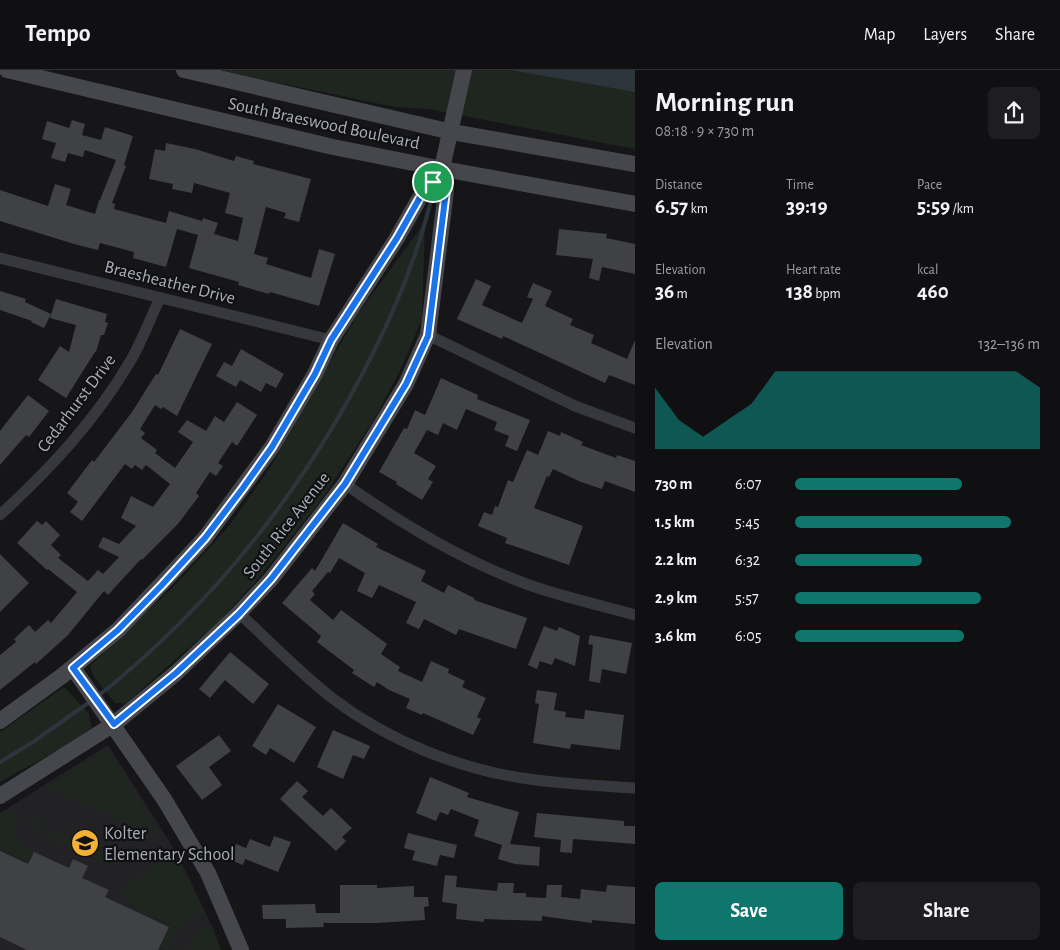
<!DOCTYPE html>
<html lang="en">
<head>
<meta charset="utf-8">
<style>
	body { margin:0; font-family:"Alegreya Sans",sans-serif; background:#1e1e20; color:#f1f3f6; height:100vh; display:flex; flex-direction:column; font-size:19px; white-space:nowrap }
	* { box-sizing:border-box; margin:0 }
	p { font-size:16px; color:#9c9d9f }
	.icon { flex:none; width:28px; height:28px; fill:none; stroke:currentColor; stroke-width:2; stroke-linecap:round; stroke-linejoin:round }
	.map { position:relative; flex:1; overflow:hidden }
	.side { display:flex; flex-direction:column; background:#101012; width:425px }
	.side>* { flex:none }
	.pin { position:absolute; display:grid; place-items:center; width:42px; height:42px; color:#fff; margin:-21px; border:2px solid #fff; border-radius:50%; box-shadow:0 1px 5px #0007 }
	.round { display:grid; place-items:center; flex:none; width:52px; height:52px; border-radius:8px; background:#1e1e20 }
	.head { display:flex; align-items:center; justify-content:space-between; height:85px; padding:0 20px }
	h1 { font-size:28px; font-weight:700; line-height:38px }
	.metrics { display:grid; grid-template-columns:repeat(3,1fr); gap:8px; height:85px; padding:5px 20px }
	.metrics div { display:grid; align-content:center }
	.metrics b { font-size:21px; font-weight:700 }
	.metrics small { font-size:14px; font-weight:400 }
	.metrics p { font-size:14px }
	.chart { height:140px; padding:10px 20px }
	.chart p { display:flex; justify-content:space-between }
	.chart svg { width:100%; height:90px; margin-top:5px; fill:#0f766e; opacity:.7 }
	.cta { display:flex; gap:10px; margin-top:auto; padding:10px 20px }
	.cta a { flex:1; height:58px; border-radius:8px; background:#0f766e; color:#fff; font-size:20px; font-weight:700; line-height:58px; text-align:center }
	.cta a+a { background:#1e1e20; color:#f1f3f6 }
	ul { padding:0 20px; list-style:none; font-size:16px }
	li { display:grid; grid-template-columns:80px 60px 1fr; align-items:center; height:38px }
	li i { height:12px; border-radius:6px; background:#0f766e }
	header { display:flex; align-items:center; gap:30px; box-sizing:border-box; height:70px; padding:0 25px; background:#101012; border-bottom:1px solid #303032 }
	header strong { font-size:24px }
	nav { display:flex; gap:28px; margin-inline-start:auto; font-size:18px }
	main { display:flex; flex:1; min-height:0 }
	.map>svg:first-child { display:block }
</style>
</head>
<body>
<header>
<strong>Tempo</strong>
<nav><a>Map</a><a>Layers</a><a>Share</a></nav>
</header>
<main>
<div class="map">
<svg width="635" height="880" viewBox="0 0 635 880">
	<rect width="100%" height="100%" fill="#161618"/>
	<path fill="#222225" d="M108,675L176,782L212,856L221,880H0V743Z"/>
	<g fill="#1e261f">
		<path d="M215,0H635V79L428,39L395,37Z"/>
		<path d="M425,152L422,249L400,301L373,351L322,429L258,509L217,553L126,633H115L94,607L90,596L177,513L229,456L270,398L357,245Z"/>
		<path d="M64,617L89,644L92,658L64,677L0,712V662Z"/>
		<path d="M107,679L162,768L46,717Z"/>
		<path d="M9,741L18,745L14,768L30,779L28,791L0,779V745Z"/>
		<path d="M44,746L48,747L38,756L45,759L42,765L37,761L34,757L36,750Z"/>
		<path d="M49,761L99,783L110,776L114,778L120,789L116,794L108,795L46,767Z"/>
		<path d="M176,782L205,842L183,851L167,880L161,879L170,855L129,836L120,820L155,798L157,793Z"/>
		<path d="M212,856L221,880H187L193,866Z"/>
	</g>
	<path fill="#2c353c" d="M511,0H635V22Z"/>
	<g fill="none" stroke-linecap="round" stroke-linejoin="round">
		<g stroke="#2c353c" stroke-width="4">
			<path d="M97,627C214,534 308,415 374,281C400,229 421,175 434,118"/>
			<path d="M0,692L33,672L91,631"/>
		</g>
	</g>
	<g fill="#404145">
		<path d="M72,50L85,54L82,65L101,70L105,57L133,66L124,95L126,96L112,133L115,134L114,139L166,153L169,141L202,151L203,148L218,153L214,164L238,171L243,148L225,143L230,123L194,113L192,123L172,119L173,114L149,109L155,79L165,81L166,73L195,79L234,91L236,86L254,91L253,94L311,109L299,152L284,148L286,143L266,137L254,184L268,188L266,194L311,208L319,179L335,184L319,236L270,222L269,224L238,215L239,212L189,198L198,165L177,159L166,197L133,188L134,182L100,173L98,180L74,174L0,151V120L48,136L55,114L71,119L66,135L95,144L99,130H100L116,90L85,80L83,87L68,83L65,92L51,88L56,73L42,69L47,51L69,58Z"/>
		<path d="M559,159L607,164L606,168L635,174V204L602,197L599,211L589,208L593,189L556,185Z"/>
		<path d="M476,209L491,216L482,235L522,253L533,229L527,227L533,213L552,221L545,236L573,249L570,255L594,265L591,273L627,289L635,270V315L609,305L605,313L503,266L502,269L457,249Z"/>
		<path d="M0,221L26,229L25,232L51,244L44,258L31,252L32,251L0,240Z"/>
		<path d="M56,229L107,244L105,252L108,253L104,265H101L96,282H95L66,328L38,310L60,276L69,282L76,255L50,248Z"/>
		<path d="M180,259L212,274L177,346L163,337L161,339L155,335L140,359L145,363L141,368L157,380L155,383L175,398L193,372L178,362L187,350L206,361L215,346L224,352L237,332L257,345L237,376L232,372L218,393L223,396L216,406L210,402L196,423L199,426L178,454L142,490L141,489L108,525L104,521L68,565L36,594L35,592L0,620V585L16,572L14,569L29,555L35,562L48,550L51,553L77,522L48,499L47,500L17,473L37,451L42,455L46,451L60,465L51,475L61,485L58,488L88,511L98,500L103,504L119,487L98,477L103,467L119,474L136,456L121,448L131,426L153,437L170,414L146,395L142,400L135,395L132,399L125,394L82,451L70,442L78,432L67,423L92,390L94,392L132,342L156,304L158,305Z"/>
		<path d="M241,279L284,304L276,318L266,313L261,322L240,310L236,317L216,306L224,292L232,296Z"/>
		<path d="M441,308L478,325L477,329L530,350L517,381L505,376L509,366L494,360L497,352L466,339L457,360L443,353L438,365L427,360L414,383L436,396L428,409L433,412L422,430L396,414L397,412L379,402L404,358L407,359L415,340L425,345Z"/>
		<path d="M28,325L49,341L29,367L26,365L0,395V361Z"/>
		<path d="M548,361L560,366L561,362L583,372L581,375L616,388L617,385L635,391V422L605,411L602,419L581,412L553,399L549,407L547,406L534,438L583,456L569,495L505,473L507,468L478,456L484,442L492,445L495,436L498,437L508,410L513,412L527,380L538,385Z"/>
		<path d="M343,453L378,474L376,477L426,501L421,511L444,523L448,515L474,528V530L527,548L516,579L459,559L456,565L424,549L419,559L406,553L416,532L379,515L372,528L357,521L365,503L339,488L330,503L328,502L312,521L315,524L310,530L333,550L341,540L387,574L381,584L400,597L398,601L422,612L431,591L449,599L448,603L465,611L462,617L486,628L477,647L481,649L473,665L423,643L422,645L406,638L410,629L389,620L377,612L374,617L352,603L354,600L317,572L321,566L282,533L312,498L315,501Z"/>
		<path d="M0,484L29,513L0,542Z"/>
		<path d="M544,556L557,561L559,557L580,566L575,596L555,588L552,595L540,591L537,599L528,595Z"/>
		<path d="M590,565L632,573L626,604L602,599L600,613L589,611L593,575L588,574Z"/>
		<path d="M230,582L269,614L253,634L225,610L210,628L199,619Z"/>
		<path d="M537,620L557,623L554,640L566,642L565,647L584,649L585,640L624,645L620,680L571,674L570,679L533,673L539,634L535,633Z"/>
		<path d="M278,634L316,657L294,693L270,678L266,685L252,676Z"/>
		<path d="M333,660L370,676L364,689L353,685L343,709L317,697Z"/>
		<path d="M219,665L231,681L209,697L222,715L202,730L176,696Z"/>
		<path d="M430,707L469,723L467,727L519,742L510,774L540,777L539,796L515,794L498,789L502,775L474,766L479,750L451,739L448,745L440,742L436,751L416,743Z"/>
		<path d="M297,711L308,721L302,727L323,746L331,738L352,758L342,767L346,771L336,781L280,729Z"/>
		<path d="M537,743L624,751V756H635V774L573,769L572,783L560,782L561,770L534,767Z"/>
		<path d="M408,763L457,775L454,788L440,785L437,796L412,790L415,781L404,778Z"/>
		<path d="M274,766L291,772L278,802L245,789L243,795L230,790L236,774L246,778L250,769L270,777Z"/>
		<path d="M0,781L28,794L34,782L69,798L73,789L88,796L82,808L109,820L105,827L169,857L158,880H27L0,867Z"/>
		<path d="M445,805L457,806L456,817L497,821L498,813H514L513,823H526V827L546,828L547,815H562L561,827L580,829L581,819L606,822L607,815L635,817V854L592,850V853L542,846V851L484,849V852L456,849L457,834L442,832Z"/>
		<path d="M340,815H377V818L414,816V827H428L429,836L424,837L425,850L377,853H323L324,857L286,858V849H263L262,835L315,834L316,843H340Z"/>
	</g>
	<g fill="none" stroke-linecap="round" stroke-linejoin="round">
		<g stroke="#37383d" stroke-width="11">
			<path d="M0,188L331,270"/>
			<path d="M428,265L575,336L635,358"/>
			<path d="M345,414C404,455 461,490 529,515C563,527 600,535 635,545"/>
			<path d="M0,445C51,398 95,351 131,290C142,271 150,249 160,228"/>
			<path d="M239,543C270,572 299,602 332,628C387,670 460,700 529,709C564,714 600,716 635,718"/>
		</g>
		<g stroke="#45474d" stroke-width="16">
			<path d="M7,0L333,77L443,99L635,134"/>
			<path d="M184,0L452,62L635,94"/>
			<path d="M73,598L164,729L208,803L241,880"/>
			<path d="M0,651L62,606L118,560L205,468L272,377L315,304L331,270L397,168L427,115L440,107"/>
			<path d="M0,726L114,654L176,603L239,543L271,509L345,414L406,314L428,265L446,121L440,107L464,0"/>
		</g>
	</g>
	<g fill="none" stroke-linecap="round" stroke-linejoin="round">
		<g stroke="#fff" stroke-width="10">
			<path id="route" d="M440,107L446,121L428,266L406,314L345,414L271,509L239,544L176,603L114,654L73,598L118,560L161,516L205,468L243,418L272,377L315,304L331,270L397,168L427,115Z"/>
		</g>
		<use href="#route" stroke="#1a73e8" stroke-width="6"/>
	</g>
	<defs>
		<g id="school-disc" transform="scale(1.4375)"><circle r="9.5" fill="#f2b134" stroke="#111113"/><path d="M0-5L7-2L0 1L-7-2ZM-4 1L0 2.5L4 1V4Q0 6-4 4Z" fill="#111"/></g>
	</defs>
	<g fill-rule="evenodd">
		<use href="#school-disc" x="85" y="773"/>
	</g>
	<g text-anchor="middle" stroke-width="4.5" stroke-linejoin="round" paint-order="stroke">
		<g font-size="18" fill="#a8adb8" stroke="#111113">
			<text transform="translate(324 53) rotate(12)" y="6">South Braeswood Boulevard</text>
			<text transform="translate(170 212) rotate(14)" y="6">Braesheather Drive</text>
			<text transform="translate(76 333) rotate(-53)" y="6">Cedarhurst Drive</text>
			<text transform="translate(286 455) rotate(-52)" y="6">South Rice Avenue</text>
		</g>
		<g font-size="18" fill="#a8adb8" stroke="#111113" text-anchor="start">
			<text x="104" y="769">Kolter<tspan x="104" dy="21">Elementary School</tspan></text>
		</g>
	</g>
</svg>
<div class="pin" style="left:433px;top:112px;background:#1e9e55"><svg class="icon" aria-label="arrive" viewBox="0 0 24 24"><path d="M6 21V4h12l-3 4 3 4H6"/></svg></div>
</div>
<section class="side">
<div class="head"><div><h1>Morning run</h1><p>08:18 · 9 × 730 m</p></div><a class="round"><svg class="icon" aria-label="share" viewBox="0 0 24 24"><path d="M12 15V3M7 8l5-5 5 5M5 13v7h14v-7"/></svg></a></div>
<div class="metrics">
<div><p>Distance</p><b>6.57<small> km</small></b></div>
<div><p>Time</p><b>39:19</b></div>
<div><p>Pace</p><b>5:59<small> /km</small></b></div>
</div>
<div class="metrics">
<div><p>Elevation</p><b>36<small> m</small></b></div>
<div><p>Heart rate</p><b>138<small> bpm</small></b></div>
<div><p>kcal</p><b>460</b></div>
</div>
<div class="chart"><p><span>Elevation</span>132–136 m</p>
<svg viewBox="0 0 160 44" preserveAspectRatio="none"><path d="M0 44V14L10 30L20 38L30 30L40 22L50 6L60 6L70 6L80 6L90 6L100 6L110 6L120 6L130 6L140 6L150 6L160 14V44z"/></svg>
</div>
<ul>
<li><b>730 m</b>6:07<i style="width:68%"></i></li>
<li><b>1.5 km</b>5:45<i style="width:88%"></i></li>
<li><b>2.2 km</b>6:32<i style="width:52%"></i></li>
<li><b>2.9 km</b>5:57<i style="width:76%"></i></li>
<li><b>3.6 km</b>6:05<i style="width:69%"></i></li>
</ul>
<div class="cta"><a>Save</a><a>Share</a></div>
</section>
</main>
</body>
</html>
